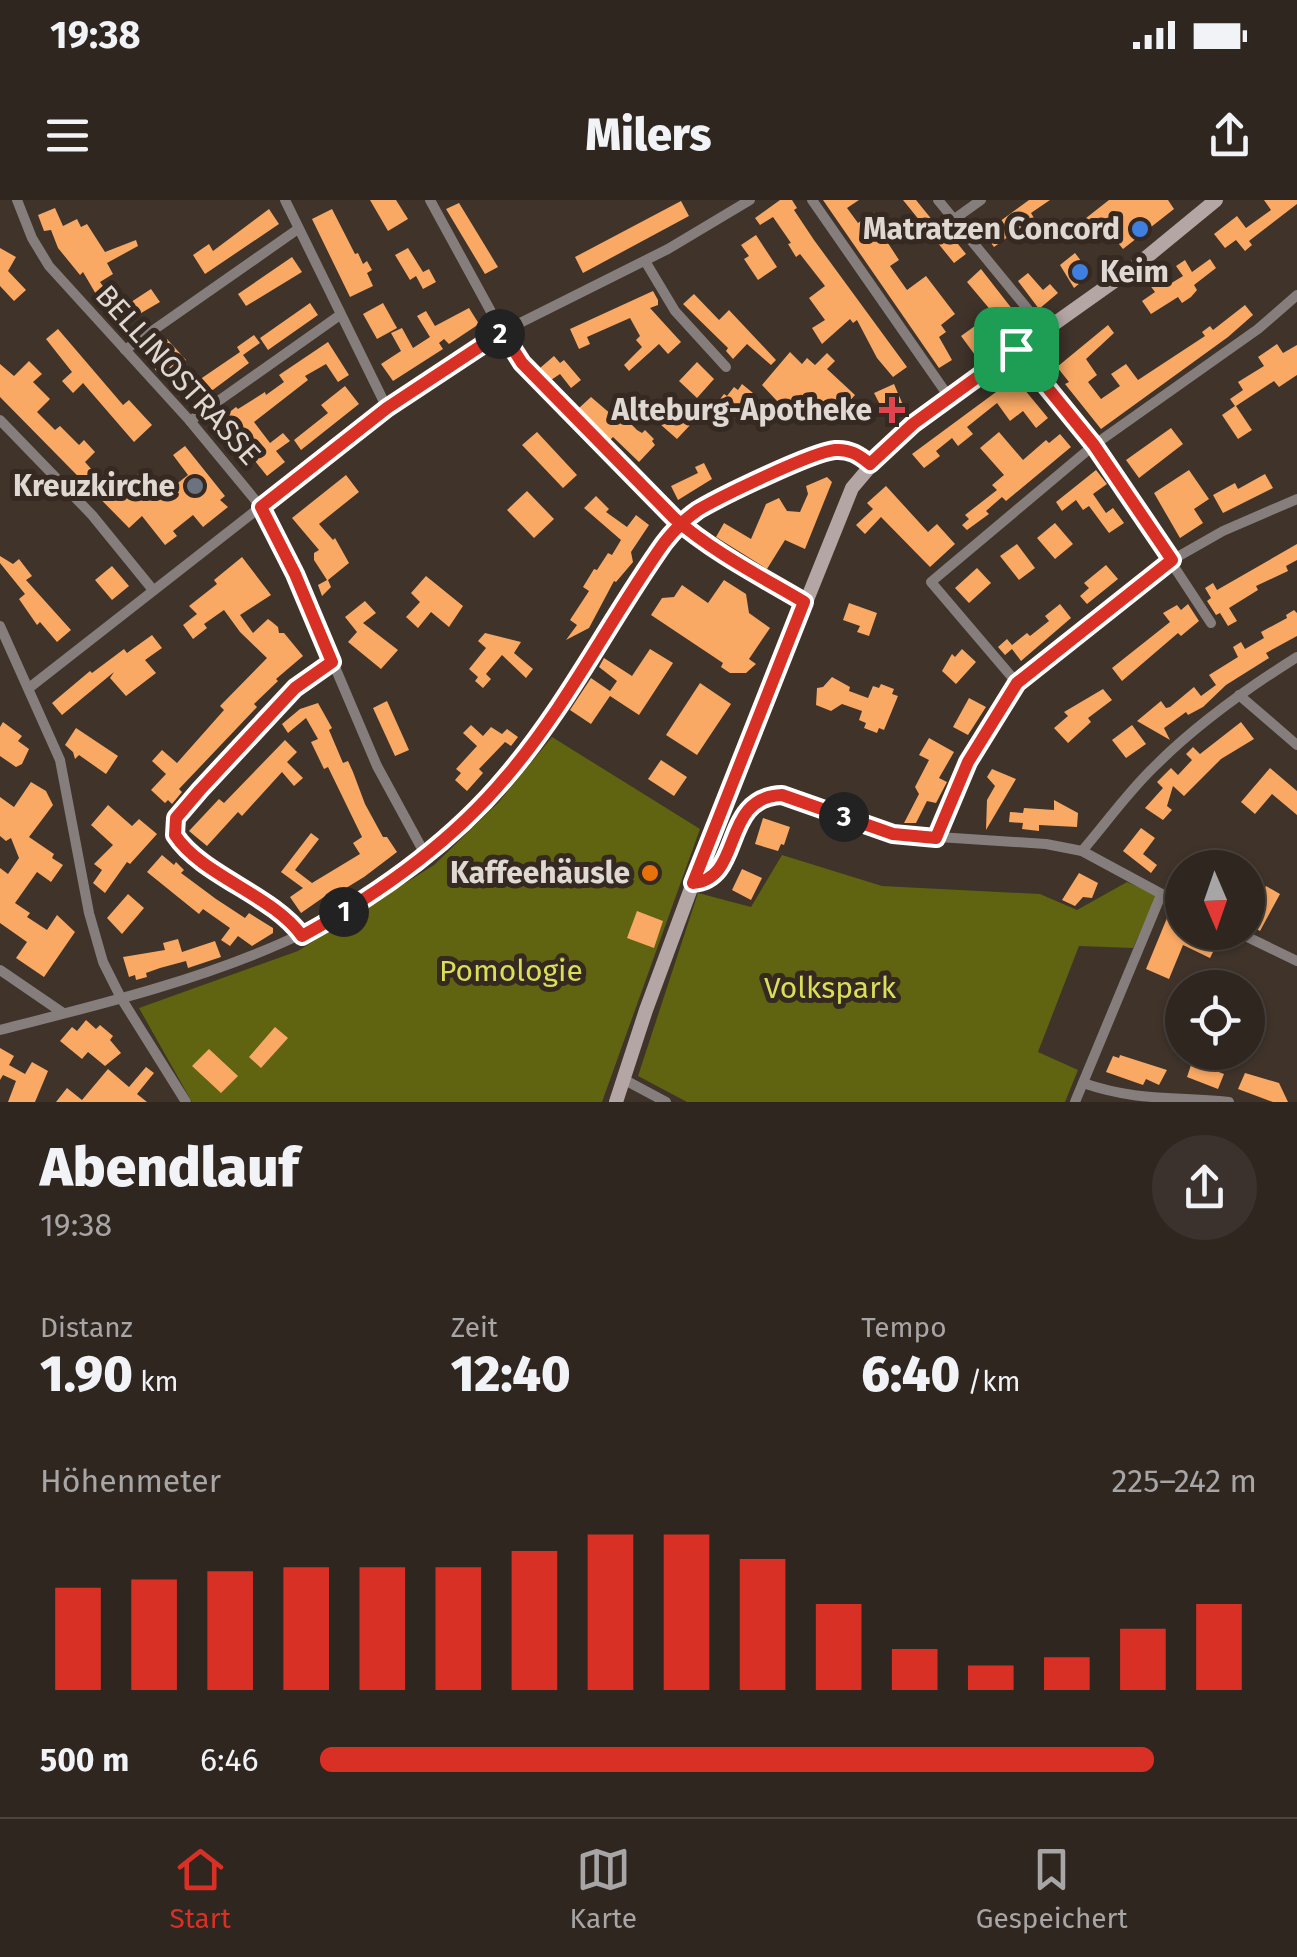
<!DOCTYPE html>
<html lang="de">
<head>
<meta charset="utf-8">
<style>
	body { margin:0; font-family:"Fira Sans",sans-serif; background:#3b322d; color:#f1f3f6; height:100vh; display:flex; flex-direction:column; font-size:38px; white-space:nowrap }
	* { box-sizing:border-box; margin:0 }
	p { font-size:32px; color:#a7a5a5 }
	.icon { flex:none; width:55px; height:55px; fill:none; stroke:currentColor; stroke-width:2; stroke-linecap:round; stroke-linejoin:round }
	.map { position:relative; height:902px; overflow:hidden }
	.drawer { display:flex; flex-direction:column; background:#2f2620; flex:1 }
	.drawer>* { flex:none }
	.needle { width:65px; rotate:178deg }
	.buttons { position:absolute; left:1165px; top:650px; display:grid; gap:20px }
	.buttons a { display:grid; place-items:center; width:100px; height:100px; border-radius:50%; background:#2f2620; box-shadow:0 2px 8px #0004,0 0 0 2px #4a433e; font-size:50px }
	.pin { position:absolute; display:grid; place-items:center; width:85px; height:85px; color:#fff; margin:-42px; border-radius:20px; box-shadow:0 5px 15px #0006 }
	.km { position:absolute; width:50px; height:50px; margin:-25px; border-radius:50%; background:#222; color:#fff; font-size:28px; line-height:50px; text-align:center }
	.round { display:grid; place-items:center; flex:none; width:105px; height:105px; border-radius:52px; background:#3b322d }
	.head { display:flex; align-items:center; justify-content:space-between; height:170px; padding:0 40px }
	h1 { font-size:55px; font-weight:800; line-height:75px }
	.metrics { display:grid; grid-template-columns:repeat(3,1fr); gap:15px; height:170px; padding:10px 40px }
	.metrics div { display:grid; align-content:center }
	.metrics b { font-size:50px; font-weight:800 }
	.metrics small { font-size:28px; font-weight:400 }
	.metrics p { font-size:28px }
	.chart { height:280px; padding:20px 40px }
	.chart p { display:flex; justify-content:space-between }
	.chart svg { width:100%; height:180px; margin-top:10px; stroke:#d93025; stroke-width:6 }
	ul { padding:0 40px; list-style:none; font-size:32px }
	li { display:grid; grid-template-columns:160px 120px 1fr; align-items:center; height:75px }
	li i { height:25px; border-radius:12px; background:#d93025 }
	.status { display:flex; justify-content:space-between; align-items:center; height:70px; padding:0 50px; background:#2f2620; direction:ltr }
	.status svg { height:28px; fill:currentColor }
	header { display:flex; justify-content:space-between; align-items:center; height:130px; padding:0 40px; background:#2f2620; font-size:45px; font-weight:800 }
	.tab-bar { display:flex; justify-content:space-around; align-items:center; height:140px; border-top:2px solid #4a433e; background:#2f2620; font-size:28px; color:#a7a5a5 }
	.tab-bar a { display:grid; justify-items:center; gap:5px }
	.tab-bar .current { color:#d93025 }
	.map>svg:first-child { display:block }
</style>
</head>
<body>
<div class="status"><b>19:38</b><svg viewBox="0 0 49 12"><path d="M0 12V9h3v3zM5 12V6h3v6zM10 12V3h3v9zM15 12V0h3v12zM26 1h20v11H26zM47 4h2v5h-2z"/></svg></div>
<header><svg class="icon" aria-label="menu" viewBox="0 0 24 24"><path d="M4 6h16M4 12h16M4 18h16"/></svg>Milers<svg class="icon" aria-label="share" viewBox="0 0 24 24"><path d="M12 15V3M7 8l5-5 5 5M5 13v7h14v-7"/></svg></header>
<div class="map">
<svg width="1297" height="902" viewBox="0 0 1297 902">
	<rect width="100%" height="100%" fill="#3f332a"/>
	<g fill="#60630f">
		<path d="M552,537L700,629L602,902H192L139,808L298,751L434,665L498,603Z"/>
		<path d="M782,655L882,686L1040,694L1077,710L1127,682L1157,695L1133,748L1079,746L1038,852L1078,870L1065,902H687L638,876L698,693L751,707Z"/>
	</g>
	<g fill="#faa964">
		<path d="M370,0H396L408,19L388,31Z"/>
		<path d="M780,0H792L797,8L794,10L814,40L907,167L893,177L877,158L857,120L853,123L850,119L822,144L812,128L825,120L809,98L825,86L800,54L796,57L788,44L791,43L773,17L760,25L755,18Z"/>
		<path d="M823,0H859L847,8L858,23L874,12L882,24L887,21L894,30L884,37L899,60L890,66L907,90L926,76L955,114L941,125L946,132L939,137L952,160L939,168Z"/>
		<path d="M903,0H916L942,32L946,29L966,54L954,63Z"/>
		<path d="M1029,0H1050L1031,13L1034,18L994,47L984,33Z"/>
		<path d="M1109,0H1168L1174,9L1123,49L1105,27L1094,37L1081,22Z"/>
		<path d="M1264,0H1297V4L1249,41L1252,45L1245,51L1236,40L1225,48L1214,34L1237,16L1246,28L1271,10Z"/>
		<path d="M681,1L689,16L583,73L575,57Z"/>
		<path d="M459,3L498,67L485,74L446,9Z"/>
		<path d="M55,8L63,26L77,19L81,27L87,24L105,52L136,40L138,46L107,63L113,74L100,82L110,96L100,101L83,72L80,75L58,48L51,30L44,31L38,15Z"/>
		<path d="M269,9L279,24L205,74L193,55L209,44L213,51Z"/>
		<path d="M332,9L355,54L358,53L363,64L367,61L372,70L367,73L373,86L350,97L312,19Z"/>
		<path d="M756,35L777,67L758,80L744,59L749,56L741,45Z"/>
		<path d="M0,48L16,57L8,71L26,90L14,101L0,86Z"/>
		<path d="M408,48L423,72L429,69L436,82L423,89L416,76L410,80L395,55Z"/>
		<path d="M1075,53L1091,74L1074,88L1060,65Z"/>
		<path d="M292,57L302,72L246,106L238,94Z"/>
		<path d="M1210,59L1216,68L1194,85L1197,90L1191,97L1182,103L1178,97L1151,114L1142,101L1155,92L1149,84L1159,78L1165,87L1183,76L1176,66L1185,60L1192,72Z"/>
		<path d="M981,69L1023,123L1010,134L1005,128L975,155L961,136L993,113L967,82Z"/>
		<path d="M1028,73L1043,90L1050,84L1058,93L1039,109L1018,81Z"/>
		<path d="M151,89L160,102L136,116L120,130L108,117Z"/>
		<path d="M653,91L658,100V105L650,108L681,142L668,154L659,144L629,171L624,165L642,147L636,140L640,136L630,118L587,137L590,144L579,149L570,129Z"/>
		<path d="M694,94L719,120L729,110L776,160L771,165L747,144L733,159L726,151L728,148L683,104Z"/>
		<path d="M310,103L318,115L268,150L260,138Z"/>
		<path d="M383,103L397,128L377,139L363,114Z"/>
		<path d="M1245,105L1253,115L1228,137L1101,229L1065,184L1069,182L1057,167L1108,125L1114,133L1086,159L1097,175L1088,182L1101,199L1120,186L1111,174L1126,164L1138,180L1205,136L1202,132L1210,126L1213,130Z"/>
		<path d="M469,108L479,124L449,144L444,139L439,143L443,149L393,181L381,164L401,151L391,133L402,128L413,148L430,137L417,116L426,111L435,126Z"/>
		<path d="M58,129L123,205L129,200L152,225L134,242L83,183L73,193L62,181L72,172L46,139Z"/>
		<path d="M254,135L260,143L243,155L249,163L194,204L168,166L157,172L145,155L167,139L186,160L182,163L196,182L240,152L237,147Z"/>
		<path d="M328,142L349,175L338,182L326,164L305,176L308,180L254,222L270,243L283,233L290,241L276,251L285,262L267,276L238,240L235,241L218,221L236,207L238,209L265,192L266,195L284,182L279,175Z"/>
		<path d="M1277,144L1283,153L1297,145V175L1279,187L1274,181L1236,206L1252,230L1238,239L1222,215L1235,206L1230,199L1243,190L1238,182L1264,166L1258,157Z"/>
		<path d="M790,152L802,164L807,158L815,165L827,153L835,161L827,169L855,195L835,217L822,205L806,223L797,214L793,218L762,185Z"/>
		<path d="M554,156L560,163L564,160L581,180L571,188L560,174L551,180L540,168Z"/>
		<path d="M29,161L42,174L33,182L50,199L37,212L55,230L60,226L79,245L84,240L95,252L85,262L117,298L139,273L161,296L188,275L173,255L185,246L225,296L220,300L228,307L203,327L193,315L173,331L177,336L165,345L142,316L129,328L0,197V164L14,176Z"/>
		<path d="M697,162L714,179L697,198L679,181Z"/>
		<path d="M1015,178L1048,218L1036,228L1023,211L1010,221L997,203L967,227L973,234L958,246L952,238L936,251L940,256L924,268L912,254Z"/>
		<path d="M742,184L753,193L733,217L717,203L724,194L727,196L734,187L738,190Z"/>
		<path d="M894,184L906,212L888,220L874,193Z"/>
		<path d="M345,186L359,204L301,250L294,240L328,213L321,205Z"/>
		<path d="M591,197L612,215L617,210L637,230L642,233L645,230L654,239L652,241L655,245L639,262L613,237L610,240L579,208Z"/>
		<path d="M676,206L692,216L689,219L693,222L677,239L660,224Z"/>
		<path d="M1171,228L1183,244L1139,278L1126,260Z"/>
		<path d="M537,232L577,275L563,288L522,245Z"/>
		<path d="M999,232L1023,260L1046,240L1049,243L1060,234L1071,247L1006,301L1002,297L986,311L989,314L967,330L962,325L969,319L965,315L997,290L992,285L1004,275L980,248Z"/>
		<path d="M704,263L712,279L678,300L671,286L698,273L695,267Z"/>
		<path d="M1096,270L1107,284L1093,294L1106,313L1113,308L1124,323L1109,333L1089,306L1083,310L1076,300L1062,311L1056,302Z"/>
		<path d="M1189,270L1209,299L1194,309L1203,323L1180,338L1154,293Z"/>
		<path d="M1265,274L1273,288L1223,313L1213,295L1235,283L1238,289Z"/>
		<path d="M346,275L359,292L319,324L333,340L335,338L349,363L328,380L331,387L322,396L318,385L327,380L314,360V353L319,350L292,318Z"/>
		<path d="M827,277L832,282L805,349L785,340L767,369L716,337L724,323L751,339L766,304L779,298L787,311L800,312L808,294L806,286Z"/>
		<path d="M886,286L928,332L937,324L955,344L930,367L881,317L865,334L856,325L873,309L867,303Z"/>
		<path d="M527,291L554,319L534,338L507,310Z"/>
		<path d="M596,296L609,309L606,312L627,327L636,315L649,325L631,352L633,362L616,382L614,381L589,428L566,440L577,425L570,420L589,391L583,387L594,369L597,370L608,353L612,355L621,340L584,308Z"/>
		<path d="M1055,323L1073,344L1055,359L1037,338Z"/>
		<path d="M1017,344L1035,368L1019,380L1000,356Z"/>
		<path d="M1297,344V360L1286,366L1288,371L1256,386L1258,390L1229,408L1237,421L1228,426L1220,413L1216,415L1207,401L1211,398L1205,388L1213,383L1217,390Z"/>
		<path d="M0,356L13,364L19,359L32,376L26,380L71,430L57,442L40,422L37,425L19,399L25,394L0,363Z"/>
		<path d="M242,357L271,395L240,415L253,433L268,419L272,422L278,427L279,433H284L303,456L276,479L278,481L254,504L257,507L179,589L182,592L172,604L168,600L165,603L151,590L166,574L152,561L162,550L177,563L224,510L220,506L267,458L240,432L224,410L204,424L207,428L193,439L183,425L197,414L189,406L217,384L214,380Z"/>
		<path d="M1106,365L1118,379L1087,404L1080,396L1089,388L1084,383Z"/>
		<path d="M112,366L129,386L112,400L95,380Z"/>
		<path d="M977,368L991,383L969,403L955,388Z"/>
		<path d="M426,376L463,406L449,427L431,412L418,428L406,417L420,402L411,393Z"/>
		<path d="M724,380L746,394L749,413L770,428L749,459L756,464L746,473H730L721,467L723,463L651,415L662,398L674,397L682,385L708,403Z"/>
		<path d="M365,401L376,413L363,423L398,450L381,469L348,442L357,432L345,417Z"/>
		<path d="M849,403L877,413L869,436L857,432L860,426L843,420Z"/>
		<path d="M1060,404L1071,418L1021,461L1012,449L1005,455L998,447L1007,439L1012,445L1027,433L1030,436L1049,421L1045,416Z"/>
		<path d="M1188,404L1199,421L1181,436L1178,433L1122,481L1112,468L1170,422L1163,413L1177,405L1181,410Z"/>
		<path d="M1294,410L1297,413V436L1266,453L1269,458L1226,485L1203,507L1188,515L1186,512L1164,528L1170,540L1137,521L1161,501L1166,508L1170,507L1194,487L1201,496L1216,485L1209,475L1238,457L1233,447L1241,442L1245,449L1264,438L1261,432L1287,418L1286,415Z"/>
		<path d="M485,433L521,442L514,453L533,469L526,478L502,455L486,474L491,479L483,488L475,481L478,477L469,469L486,448L478,441Z"/>
		<path d="M152,435L162,448L145,460L156,473L126,496L110,478L114,472L62,515L52,503L90,471L92,473L124,449L127,453Z"/>
		<path d="M650,449L673,463L639,515L610,496L591,524L570,510L591,478L610,491L617,481L599,467L604,458L632,476Z"/>
		<path d="M962,449L976,462L956,484L942,471L952,454L955,457Z"/>
		<path d="M832,477L850,487L849,491L868,498L873,486L879,488L881,484L894,489L892,494L898,496L884,530L879,528L877,533L864,528L866,523L859,520L862,511L842,504L831,511L816,505L817,488L823,487Z"/>
		<path d="M700,483L731,504L697,555L666,535Z"/>
		<path d="M1103,489L1112,500L1088,518L1091,522L1068,543L1054,528L1068,516L1064,512Z"/>
		<path d="M969,498L986,507L968,535L953,527Z"/>
		<path d="M387,501L409,550L395,556L373,508Z"/>
		<path d="M318,503L332,528L329,530L343,563L348,561L353,572L365,604L383,637H387L397,652L364,677L333,696L331,692L301,713L290,697L303,688L281,672L311,633L319,639L295,670L312,683L360,654L353,643L362,637L328,567L324,569L311,542L318,539L306,518L288,533L282,524L300,509Z"/>
		<path d="M3,522L22,536L18,541L29,549L22,564L16,567L0,556V527Z"/>
		<path d="M1241,522L1254,539L1221,559L1184,596L1173,586L1167,606L1172,610L1163,620L1145,608L1163,588L1157,582L1171,568L1178,575L1192,560L1186,554L1193,547L1200,554Z"/>
		<path d="M471,525L483,536L491,527L502,534L507,529L518,537L511,546L505,542L479,569L483,573L467,591L455,580L461,573L456,569L477,546L463,533Z"/>
		<path d="M1132,525L1146,544L1126,558L1112,540Z"/>
		<path d="M76,528L118,556L106,574L79,555L75,559L73,552L65,545Z"/>
		<path d="M929,538L954,552L939,578L947,582L936,603L927,601L916,623H904L919,594L915,587L929,560L919,555Z"/>
		<path d="M285,540L297,552L287,562L303,578L294,586L282,572L242,616L238,612L207,646L189,631L219,599L224,603Z"/>
		<path d="M661,560L687,577L674,596L648,579Z"/>
		<path d="M1270,568L1297,591V615L1272,594L1255,614L1241,602Z"/>
		<path d="M992,569L1016,579L986,630L987,600L995,586L987,577Z"/>
		<path d="M31,582L46,591L53,605L29,637L54,654L52,658L63,665L51,682L37,672L15,703L30,713L27,717L47,730L57,715L75,732L44,777L16,758L27,742L0,723V668L8,674L19,658L11,638L6,641L0,636V597L14,607Z"/>
		<path d="M1054,600L1078,613L1077,627L1039,625V631L1022,629L1023,623L1009,622L1010,612L1023,613L1024,608L1054,610Z"/>
		<path d="M108,605L132,626L139,619L157,634L130,664L127,662L105,693L93,683L102,670L94,664L113,645L91,625Z"/>
		<path d="M763,618L790,627L784,645L781,644L778,651L755,644Z"/>
		<path d="M1141,628L1155,638L1143,654L1157,665L1151,673L1123,651Z"/>
		<path d="M162,655L174,665L176,662L184,670L181,673L216,699L245,718L249,713L273,728V733L252,746L238,736L230,746L221,740L230,728L203,709L199,714L147,672Z"/>
		<path d="M742,669L762,678L751,700L732,690Z"/>
		<path d="M1079,673L1098,683L1092,698L1083,697L1075,706L1062,700Z"/>
		<path d="M1266,686L1280,694L1260,731L1248,724L1255,712L1251,709Z"/>
		<path d="M128,694L144,708L122,734L107,718Z"/>
		<path d="M637,711L663,721L654,748L627,738Z"/>
		<path d="M1167,718L1182,725V732H1198L1218,742L1210,758L1183,745L1169,779L1146,769Z"/>
		<path d="M178,739L182,752L215,741L221,757L188,768L186,761L160,768L146,773L147,777L136,780L135,775L129,777L123,757L165,750L163,743Z"/>
		<path d="M86,820L96,829L100,825L113,836L110,840L121,853L105,866L88,852L82,859L60,841L72,827L77,831Z"/>
		<path d="M275,827L288,838L261,868L249,857Z"/>
		<path d="M0,848L14,856L9,865L25,874L32,862L48,871L35,902H8L16,881L3,875L0,880Z"/>
		<path d="M209,849L238,876L221,893L192,866Z"/>
		<path d="M1120,855L1167,870L1159,885L1146,879L1143,885L1106,872L1113,856L1119,858Z"/>
		<path d="M1192,862L1224,874L1218,889L1187,877Z"/>
		<path d="M146,867L154,873L137,894L147,902H56L67,888L82,900L108,869L129,887Z"/>
		<path d="M1245,873L1279,883L1288,902H1273L1238,889Z"/>
	</g>
	<g fill="none" stroke-linecap="round" stroke-linejoin="round">
		<g stroke="#867e7c" stroke-width="10">
			<path d="M17,0L32,38L49,66L190,221L261,307L295,373L377,566L426,656"/>
			<path d="M285,0L387,208"/>
			<path d="M430,0L507,141L522,163L685,328L804,402"/>
			<path d="M812,0L949,197"/>
			<path d="M938,0L1044,129"/>
			<path d="M953,20L981,0"/>
			<path d="M645,61L675,111L726,167"/>
			<path d="M1016,149L1094,245L1211,423"/>
			<path d="M125,150L298,29"/>
			<path d="M0,220L92,315L153,390"/>
			<path d="M190,221L340,115"/>
			<path d="M0,426L60,560L89,713L103,762L121,798L186,902"/>
			<path d="M1017,483L931,382L1094,245L1258,129L1297,95"/>
			<path d="M29,488L387,208L502,132L668,49L750,0"/>
			<path d="M1239,495L1297,545"/>
			<path d="M936,637L967,562L1017,483L1172,360L1223,331L1297,299"/>
			<path d="M1082,651C1106,623 1128,592 1154,567C1197,524 1246,489 1297,457"/>
			<path d="M693,683C745,680 720,596 782,595L893,634L1046,644L1082,651L1182,705"/>
			<path d="M1237,732L1297,761"/>
			<path d="M302,735L289,721L183,645L175,635L174,623L288,494L332,462"/>
			<path d="M0,770L63,813"/>
			<path d="M0,830C196,780 369,740 506,577C562,511 612,423 659,350L681,324L698,311L822,253L850,252L870,264"/>
			<path d="M623,879L666,902"/>
			<path d="M1083,883C1139,902 1173,896 1229,902"/>
			<path d="M1075,902L1161,695"/>
		</g>
		<path stroke="#b3a6a4" stroke-width="14" d="M616,902L646,810L693,683L852,288L885,249L913,224L1137,65L1216,0"/>
	</g>
	<g fill="none" stroke-linecap="round" stroke-linejoin="round">
		<g stroke="#fff" stroke-width="20">
			<path id="route" d="M1016,149L913,224L870,264C859,255 850,249 835,250C812,252 720,297 698,310C685,319 674,330 664,343C610,419 567,506 506,577C450,644 379,694 302,736C273,695 202,676 175,635L176,618L200,590L295,488L332,462L295,374L261,307L387,208L502,132L522,163L674,318C713,352 760,376 804,402L693,683C744,679 720,597 782,595L893,634L936,638L968,562L1017,483L1172,360L1094,245L1016,149"/>
		</g>
		<use href="#route" stroke="#d93025" stroke-width="12"/>
	</g>
	<g fill="#3f7fe0" stroke="#352921" stroke-width="4">
		<circle cx="1140" cy="29" r="10"/>
		<circle cx="1080" cy="72" r="10"/>
	</g>
	<path fill="#e0444e" stroke="#352921" stroke-width="4" d="M887 195h10v10h10v10h-10v10h-10v-10h-10v-10h10z"/>
	<circle fill="#6b7280" stroke="#352921" stroke-width="4" cx="195" cy="286" r="10"/>
	<circle fill="#e8710a" stroke="#352921" stroke-width="4" cx="650" cy="673" r="10"/>
	<g text-anchor="middle" stroke-width="10" stroke-linejoin="round" paint-order="stroke">
		<g font-size="30" font-weight="bold" fill="#e0d9d3" stroke="#352921" text-anchor="end">
			<text x="1120" y="39">Matratzen Concord</text>
			<text x="1100" y="82" text-anchor="start">Keim</text>
			<text x="872" y="220">Alteburg-Apotheke</text>
			<text x="175" y="296">Kreuzkirche</text>
			<text x="630" y="683">Kaffeehäusle</text>
		</g>
		<g font-size="30" fill="#e0d9d3" stroke="#352921">
			<text transform="translate(178 175) rotate(48)" y="10">BELLINOSTRASSE</text>
		</g>
		<g font-size="30" fill="#d9df56" stroke="#352921">
			<text x="511" y="781">Pomologie</text>
			<text x="830" y="798">Volkspark</text>
		</g>
	</g>
</svg>
<div class="buttons">
<a><svg class="needle" viewBox="-14 -14 28 28"><path d="M0-13l5 13h-10z" fill="#e53935"/><path d="M0 13l5-13h-10z" fill="#a7a5a5"/></svg></a>
<a><svg class="icon" aria-label="locate" viewBox="0 0 24 24"><circle cx="12" cy="12" r="6"/><path d="M12 2v4M12 18v4M2 12h4M18 12h4"/></svg></a>
</div>
<div class="pin" style="left:1016px;top:149px;background:#1e9e55"><svg class="icon" aria-label="arrive" viewBox="0 0 24 24"><path d="M6 21V4h12l-3 4 3 4H6"/></svg></div>
<b class="km" style="left:344px;top:712px">1</b>
<b class="km" style="left:500px;top:134px">2</b>
<b class="km" style="left:844px;top:617px">3</b>
</div>
<section class="drawer">
<div class="head"><div><h1>Abendlauf</h1><p>19:38</p></div><a class="round"><svg class="icon" aria-label="share" viewBox="0 0 24 24"><path d="M12 15V3M7 8l5-5 5 5M5 13v7h14v-7"/></svg></a></div>
<div class="metrics">
<div><p>Distanz</p><b>1.90<small> km</small></b></div>
<div><p>Zeit</p><b>12:40</b></div>
<div><p>Tempo</p><b>6:40<small> /km</small></b></div>
</div>
<div class="chart"><p><span>Höhenmeter</span>225–242 m</p>
<svg viewBox="0 0 160 44" preserveAspectRatio="none"><path d="M5 44V19M15 44V17M25 44V15M35 44V14M45 44V14M55 44V14M65 44V10M75 44V6M85 44V6M95 44V12M105 44V23M115 44V34M125 44V38M135 44V36M145 44V29M155 44V23"/></svg>
</div>
<ul>
<li><b>500 m</b>6:46<i style="width:89%"></i></li>
</ul>
</section>
<nav class="tab-bar">
<a class="current"><svg class="icon" aria-label="home" viewBox="0 0 24 24"><path d="M3 11l9-7 9 7M6 9v11h12V9"/></svg>Start</a>
<a><svg class="icon" aria-label="map" viewBox="0 0 24 24"><path d="M3 6l6-2 6 2 6-2v14l-6 2-6-2-6 2zM9 4v14M15 6v14"/></svg>Karte</a>
<a><svg class="icon" aria-label="saved" viewBox="0 0 24 24"><path d="M7 4h10v16l-5-4-5 4z"/></svg>Gespeichert</a>
</nav>
</body>
</html>
